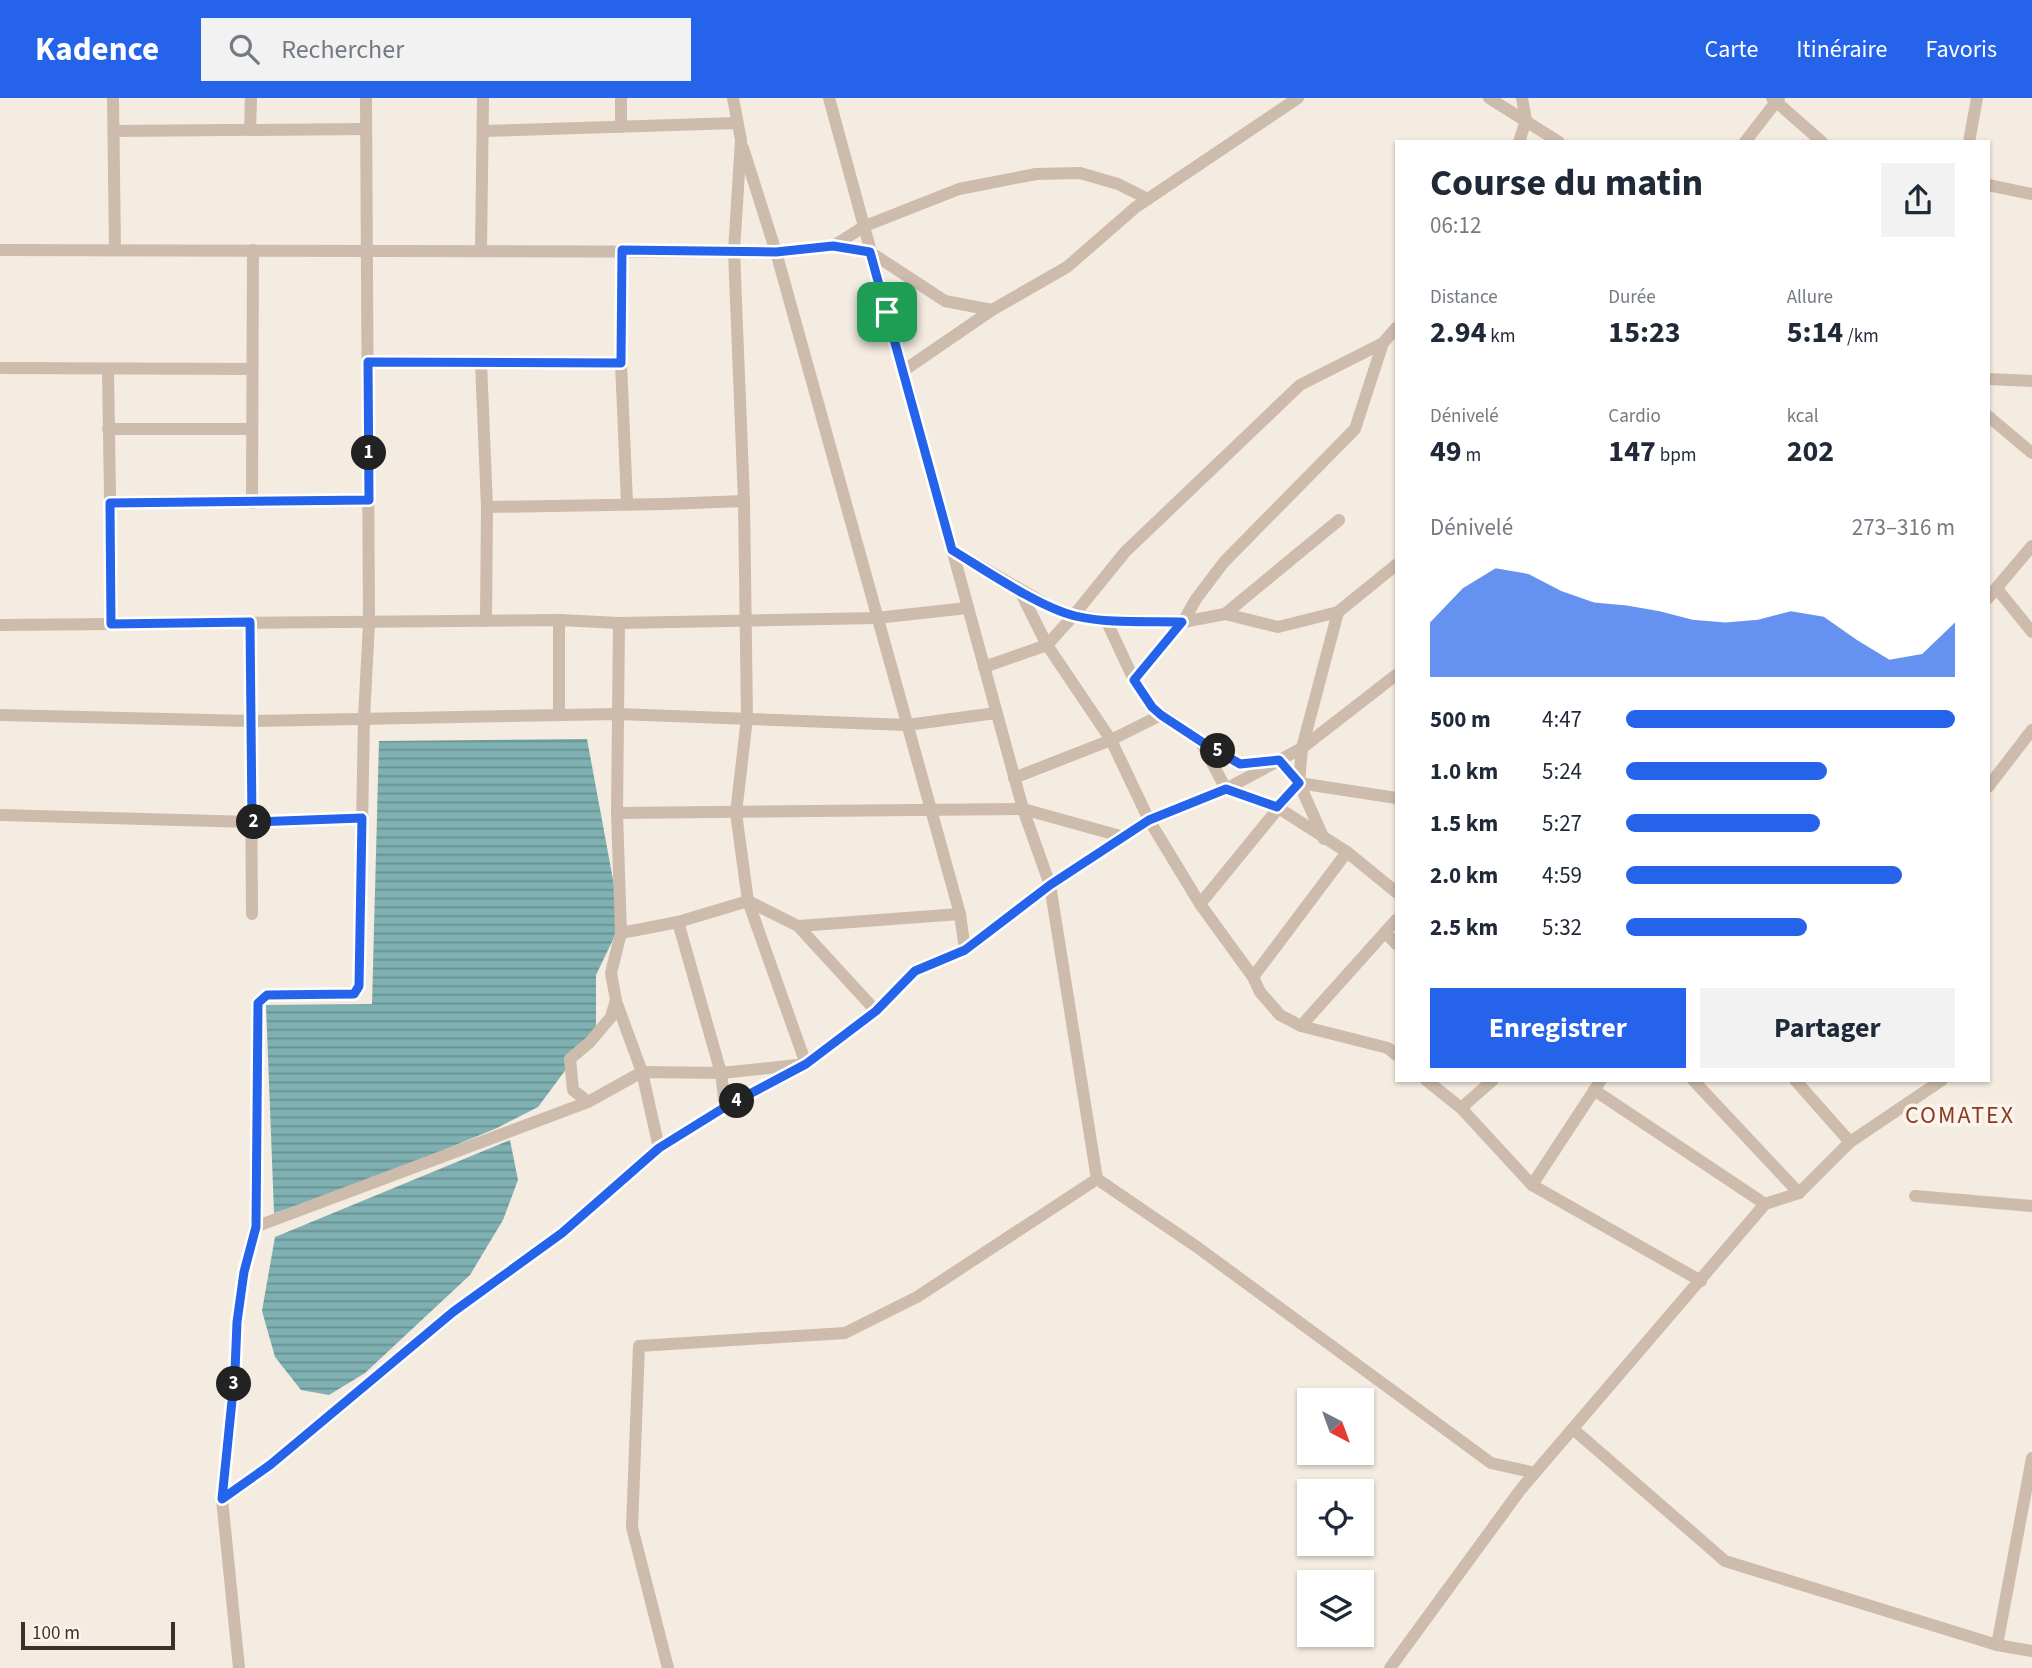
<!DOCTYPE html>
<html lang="fr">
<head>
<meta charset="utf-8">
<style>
	body { margin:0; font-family:"Source Sans 3",sans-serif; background:#f2f2f3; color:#1f2937; height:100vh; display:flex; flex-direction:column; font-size:26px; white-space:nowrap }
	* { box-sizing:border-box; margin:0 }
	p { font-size:23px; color:#747a83 }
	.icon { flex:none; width:38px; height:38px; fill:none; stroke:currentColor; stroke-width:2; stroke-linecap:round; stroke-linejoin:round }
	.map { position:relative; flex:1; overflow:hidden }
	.side { position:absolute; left:1395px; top:42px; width:595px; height:942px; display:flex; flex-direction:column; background:#fff; border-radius:0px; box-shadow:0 2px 5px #0004 }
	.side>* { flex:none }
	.needle { width:46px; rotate:139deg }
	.buttons { position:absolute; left:1297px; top:1290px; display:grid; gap:14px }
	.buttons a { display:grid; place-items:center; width:77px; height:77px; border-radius:0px; background:#fff; box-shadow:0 2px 5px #0004; font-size:35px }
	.scale { position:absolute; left:21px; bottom:18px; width:154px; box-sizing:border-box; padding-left:7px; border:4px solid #3b302b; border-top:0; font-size:19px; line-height:24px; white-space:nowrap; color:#3b302b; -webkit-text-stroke:5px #fbf5ee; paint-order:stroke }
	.pin { position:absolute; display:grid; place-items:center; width:60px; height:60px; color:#fff; margin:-30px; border-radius:14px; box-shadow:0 4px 10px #0006 }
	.km { position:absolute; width:35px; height:35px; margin:-18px; border-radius:50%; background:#222; color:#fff; font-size:19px; line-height:35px; text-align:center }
	.round { display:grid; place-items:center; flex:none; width:74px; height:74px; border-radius:0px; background:#f2f2f3 }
	.summary { display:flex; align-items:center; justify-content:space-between; height:119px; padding:0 35px }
	h1 { font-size:38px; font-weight:700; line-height:52px }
	.metrics { display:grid; grid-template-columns:repeat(3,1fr); gap:10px; height:119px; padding:7px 35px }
	.metrics div { display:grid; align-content:center }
	.metrics b { font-size:30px; font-weight:700 }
	.metrics small { font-size:19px; font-weight:400 }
	.metrics p { font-size:19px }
	.chart { height:196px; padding:14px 35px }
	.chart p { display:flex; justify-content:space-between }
	.chart svg { width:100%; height:126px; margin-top:7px; fill:#2563eb; opacity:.7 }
	.primary-button { display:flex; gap:14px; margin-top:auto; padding:14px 35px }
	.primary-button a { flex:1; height:80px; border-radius:0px; background:#2563eb; color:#fff; font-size:28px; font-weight:700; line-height:80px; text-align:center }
	.primary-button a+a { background:#f2f2f3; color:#1f2937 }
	ul { padding:0 35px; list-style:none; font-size:23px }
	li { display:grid; grid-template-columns:112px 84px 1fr; align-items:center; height:52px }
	li i { height:18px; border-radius:9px; background:#2563eb }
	header { display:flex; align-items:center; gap:42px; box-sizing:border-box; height:98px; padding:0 35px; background:#2563eb; color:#fff }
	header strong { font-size:33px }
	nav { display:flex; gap:38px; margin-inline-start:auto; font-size:24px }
	.search { width:490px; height:63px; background:#f2f2f3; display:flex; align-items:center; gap:18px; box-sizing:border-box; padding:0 24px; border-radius:0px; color:#747a83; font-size:26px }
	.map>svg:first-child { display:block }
</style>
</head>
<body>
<header>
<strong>Kadence</strong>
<div class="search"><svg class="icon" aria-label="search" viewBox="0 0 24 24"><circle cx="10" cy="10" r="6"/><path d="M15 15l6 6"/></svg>Rechercher</div>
<nav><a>Carte</a><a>Itinéraire</a><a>Favoris</a></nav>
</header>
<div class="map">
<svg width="2032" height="1570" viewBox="0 0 2032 1570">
	<defs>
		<pattern id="water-rules" width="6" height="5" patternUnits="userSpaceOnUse" patternTransform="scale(1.75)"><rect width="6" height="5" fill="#7fb0b2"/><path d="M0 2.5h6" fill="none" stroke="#699091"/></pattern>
	</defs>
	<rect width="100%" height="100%" fill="#f4ebe1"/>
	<g fill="url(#water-rules)">
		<path d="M587,641L621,825L596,877V931L538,1009L497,1030L349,1091L274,1115L266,907L372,906L379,643Z"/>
		<path d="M510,1042L518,1082L503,1122L470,1177L365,1275L329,1297L301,1292L275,1259L262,1213L275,1139Z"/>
	</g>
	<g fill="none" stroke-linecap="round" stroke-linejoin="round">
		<g stroke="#cdbbac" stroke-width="12">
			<path d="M113,0L115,152"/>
			<path d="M829,0L1023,711L1050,787L1097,1081"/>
			<path d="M1489,0L1559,44"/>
			<path d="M1772,0L1822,44"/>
			<path d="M621,29V0"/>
			<path d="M250,32L251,0"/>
			<path d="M114,33L366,31"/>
			<path d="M483,33L737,25"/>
			<path d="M1519,44L1526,22L1522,0"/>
			<path d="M1745,44L1779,0"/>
			<path d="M1969,44L1977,0"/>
			<path d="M743,50L776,154L960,816L965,852"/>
			<path d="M1988,87L2032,96"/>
			<path d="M833,148L865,128L959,91L1036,76L1080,75L1118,86L1148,101"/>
			<path d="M0,152L776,154L833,148L870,154L945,203L992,212"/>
			<path d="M481,152L483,0"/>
			<path d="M622,152L621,265L627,405"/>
			<path d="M368,264L621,265"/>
			<path d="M481,265L487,409L486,523"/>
			<path d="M0,270L252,271"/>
			<path d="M108,271L112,526"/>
			<path d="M903,273L992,212L1067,169L1136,109L1298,0"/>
			<path d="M1988,281L2032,283"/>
			<path d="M1988,318L2032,355"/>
			<path d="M108,331H252"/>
			<path d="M110,405L369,402"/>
			<path d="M252,405L253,152"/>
			<path d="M487,409L666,406L744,403"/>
			<path d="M952,452L1053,510L1074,517L1106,522L1134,582L1152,609L1201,644L1226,691L1277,709L1347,754L1396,794"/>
			<path d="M1019,491L1047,547L1111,642L1149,722L1200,806L1253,879L1260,894L1280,917L1301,928L1388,950L1396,957"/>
			<path d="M1998,492L2032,534"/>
			<path d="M1988,500L2032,448"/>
			<path d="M1225,516L1339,422"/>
			<path d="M1106,522L1183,524L1225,516L1278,529L1338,514L1396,467"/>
			<path d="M250,525L252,816"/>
			<path d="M0,527L559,522L619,525L876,520L967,510"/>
			<path d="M984,569L1047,547L1074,517L1125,454L1300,287L1383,245L1396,230"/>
			<path d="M1134,582L1183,524L1196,501L1224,464L1355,331L1383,245"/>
			<path d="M0,617L250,623L618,616L907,627L996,615"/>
			<path d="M559,617V522"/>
			<path d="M1202,644L1240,666L1279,662L1299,685L1396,700"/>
			<path d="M1014,680L1111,642L1161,617"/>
			<path d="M1988,689L2032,632"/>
			<path d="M617,715L1023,711L1124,739"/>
			<path d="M0,717L252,724L362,720"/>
			<path d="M1324,741L1299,685L1302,650L1338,514"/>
			<path d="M1200,806L1299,685"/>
			<path d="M678,824L721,975L725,1009"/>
			<path d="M798,828L960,816"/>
			<path d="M1385,834L1396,846"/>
			<path d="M621,835L678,824L748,803L798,828L876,913"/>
			<path d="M1253,879L1347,754"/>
			<path d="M616,903L642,974L659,1050"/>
			<path d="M1301,928L1396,822"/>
			<path d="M1426,982L1461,1010L1532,1087L1701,1183"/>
			<path d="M1693,982L1799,1095"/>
			<path d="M1795,982L1850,1044"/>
			<path d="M1594,992L1765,1106"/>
			<path d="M588,1004L573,992L570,961L590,944L611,919L616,902L611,875L621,835L617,715L619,525"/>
			<path d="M1461,1010L1493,982"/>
			<path d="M1532,1087L1601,982"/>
			<path d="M1915,1098L2032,1108"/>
			<path d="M255,1129L588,1004L642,974L721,975L806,966L748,803L736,715L747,620L744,403L734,153L741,42L733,0"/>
			<path d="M1573,1331L1725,1463L1997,1547L2032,1553"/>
			<path d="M222,1401L270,1367L453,1214L562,1135L659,1050L725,1009L806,966L876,913L915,873L965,852L1050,787L1149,722L1226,691L1302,650L1396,577"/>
			<path d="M1997,1547L2032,1360"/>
			<path d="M239,1570L222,1401L235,1273L237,1224L244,1174L255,1129L258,905L267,897L354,896L359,888L364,620L369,525L366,0"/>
			<path d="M668,1570L632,1429L639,1248L845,1235L917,1199L1097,1081L1197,1149L1491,1365L1535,1375"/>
			<path d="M1390,1570L1521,1391L1765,1106L1799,1095L1850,1044L1942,982"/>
		</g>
	</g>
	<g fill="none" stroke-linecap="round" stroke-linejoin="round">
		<g stroke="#fff" stroke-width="14">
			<path id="route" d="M833,148L870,154L952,452C985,472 1039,509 1075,518C1110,526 1147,523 1182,524L1134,582L1152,609L1161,617L1202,644L1240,666L1279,662L1299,685L1277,709L1226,691L1149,722L1050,787L965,852L915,873L876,913L806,966L725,1009L659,1050L562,1135L453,1214L270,1367L222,1401L235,1273L237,1224L244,1174L256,1129L258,905L267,897L354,896L359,888L362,720L252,724L250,524L111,526L110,405L369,402L368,264L621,265L622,152L776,154Z"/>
		</g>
		<use href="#route" stroke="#2563eb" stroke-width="9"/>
	</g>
	<g text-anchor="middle" stroke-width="7" stroke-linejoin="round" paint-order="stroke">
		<g font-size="24" letter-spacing="2" fill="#8c3b22" stroke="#fbf5ee">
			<text x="1960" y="1025">COMATEX</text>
		</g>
	</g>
</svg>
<div class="buttons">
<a><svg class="needle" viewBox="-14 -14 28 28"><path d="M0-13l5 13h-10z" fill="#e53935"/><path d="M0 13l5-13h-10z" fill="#747a83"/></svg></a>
<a><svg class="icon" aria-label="locate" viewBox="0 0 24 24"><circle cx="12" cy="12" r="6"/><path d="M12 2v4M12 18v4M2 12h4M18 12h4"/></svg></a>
<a><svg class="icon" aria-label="layers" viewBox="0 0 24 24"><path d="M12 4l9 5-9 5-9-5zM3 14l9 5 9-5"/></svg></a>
</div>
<div class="scale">100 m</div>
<div class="pin" style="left:887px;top:214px;background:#1e9e55"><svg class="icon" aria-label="arrive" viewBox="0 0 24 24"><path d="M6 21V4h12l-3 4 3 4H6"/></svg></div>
<b class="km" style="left:369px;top:355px">1</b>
<b class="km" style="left:254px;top:724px">2</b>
<b class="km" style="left:234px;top:1286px">3</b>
<b class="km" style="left:737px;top:1003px">4</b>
<b class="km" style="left:1218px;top:653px">5</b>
<section class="side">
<div class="summary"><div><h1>Course du matin</h1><p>06:12</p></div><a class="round"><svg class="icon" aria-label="share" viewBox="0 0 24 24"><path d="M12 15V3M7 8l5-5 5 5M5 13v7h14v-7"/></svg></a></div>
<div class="metrics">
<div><p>Distance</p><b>2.94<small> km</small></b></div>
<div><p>Durée</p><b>15:23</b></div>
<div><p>Allure</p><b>5:14<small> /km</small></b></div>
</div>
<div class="metrics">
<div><p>Dénivelé</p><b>49<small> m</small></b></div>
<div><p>Cardio</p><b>147<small> bpm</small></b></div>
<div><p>kcal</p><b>202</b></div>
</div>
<div class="chart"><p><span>Dénivelé</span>273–316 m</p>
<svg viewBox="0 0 160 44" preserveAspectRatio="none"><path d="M0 44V25L10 13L20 6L30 8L40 14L50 18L60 19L70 21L80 24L90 25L100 24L110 21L120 23L130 31L140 38L150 36L160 25V44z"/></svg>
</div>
<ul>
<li><b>500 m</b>4:47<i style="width:100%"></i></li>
<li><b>1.0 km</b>5:24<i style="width:61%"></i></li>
<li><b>1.5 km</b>5:27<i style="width:59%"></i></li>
<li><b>2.0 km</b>4:59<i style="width:84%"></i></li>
<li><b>2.5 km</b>5:32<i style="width:55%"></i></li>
</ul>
<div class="primary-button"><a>Enregistrer</a><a>Partager</a></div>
</section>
</div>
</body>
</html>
